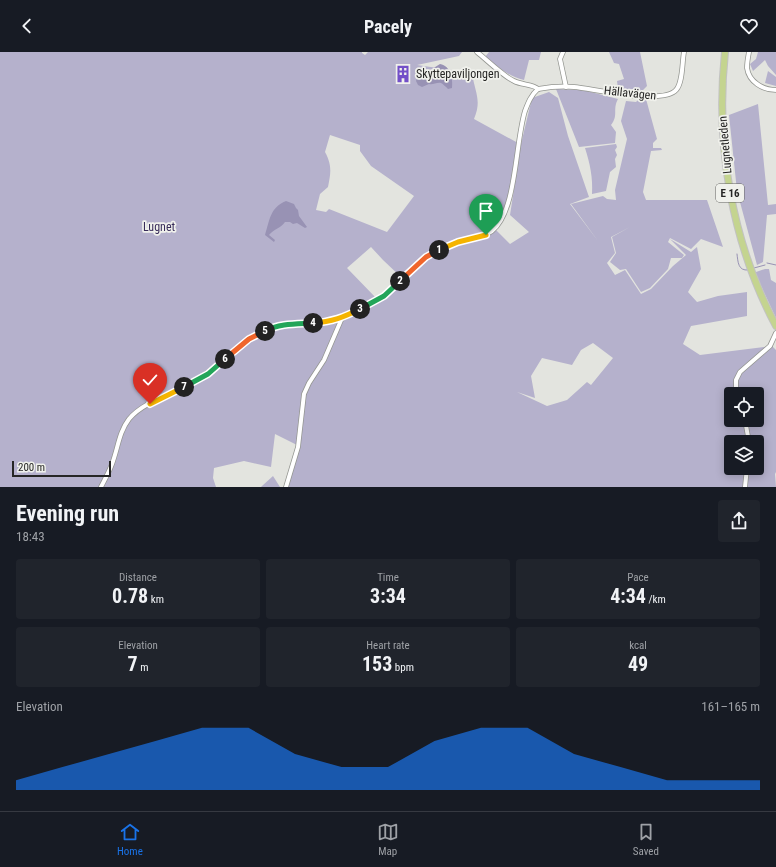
<!DOCTYPE html>
<html lang="en">
<head>
<meta charset="utf-8">
<style>
	body { margin:0; font-family:"Roboto Condensed",sans-serif; background:#20242c; color:#f1f3f6; height:100vh; display:flex; flex-direction:column; font-size:15px; white-space:nowrap }
	* { box-sizing:border-box; margin:0 }
	p { font-size:13px; color:#9ea1a6 }
	.icon { flex:none; width:22px; height:22px; fill:none; stroke:currentColor; stroke-width:2; stroke-linecap:round; stroke-linejoin:round }
	.map { position:relative; height:435px; overflow:hidden }
	.panel { display:flex; flex-direction:column; background:#171b24; flex:1 }
	.panel>* { flex:none }
	.tools { position:absolute; left:724px; top:335px; display:grid; gap:8px }
	.tools a { display:grid; place-items:center; width:40px; height:40px; border-radius:4px; background:#171b24; box-shadow:0 2px 10px #0003; font-size:20px }
	.scale { position:absolute; left:12px; bottom:10px; width:99px; box-sizing:border-box; padding-left:4px; border:2px solid #262625; border-top:0; font-size:11px; line-height:14px; white-space:nowrap; color:#262625; -webkit-text-stroke:3px #f0f1ec; paint-order:stroke }
	.pin { position:absolute; display:grid; place-items:center; width:34px; height:34px; color:#fff; margin:-41px -17px; border-radius:50% 50% 50% 0; rotate:-45deg; box-shadow:0 0 4px #0007 }
	.pin .icon { rotate:45deg }
	.km { position:absolute; width:20px; height:20px; margin:-10px; border-radius:50%; background:#222; color:#fff; font-size:11px; line-height:20px; text-align:center }
	.round { display:grid; place-items:center; flex:none; width:42px; height:42px; border-radius:4px; background:#20242c }
	.overview { display:flex; align-items:center; justify-content:space-between; height:68px; padding:0 16px }
	h1 { font-size:22px; font-weight:700; line-height:30px }
	.stats { display:grid; grid-template-columns:repeat(3,1fr); gap:6px; height:68px; padding:4px 16px }
	.stats div { display:grid; align-content:center; border-radius:4px; background:#20242c; text-align:center }
	.stats b { font-size:20px; font-weight:700 }
	.stats small { font-size:11px; font-weight:400 }
	.stats p { font-size:11px }
	.chart { height:112px; padding:8px 16px }
	.chart p { display:flex; justify-content:space-between }
	.chart svg { width:100%; height:72px; margin-top:4px; fill:#1a73e8; opacity:.7 }
	header { display:flex; justify-content:space-between; align-items:center; height:52px; padding:0 16px; background:#171b24; font-size:18px; font-weight:700 }
	.menu { display:flex; justify-content:space-around; align-items:center; height:56px; border-top:1px solid #363941; background:#171b24; font-size:11px; color:#9ea1a6 }
	.menu a { display:grid; justify-items:center; gap:2px }
	.menu .selected { color:#1a73e8 }
	.map>svg:first-child { display:block }
</style>
</head>
<body>
<header><svg class="icon" aria-label="back" viewBox="0 0 24 24"><path d="M15 5l-7 7 7 7"/></svg>Pacely<svg class="icon" aria-label="heart" viewBox="0 0 24 24"><path d="M12 20l-8-8c-3-5 5-10 8-4 3-6 11-1 8 4z"/></svg></header>
<div class="map">
<svg width="776" height="435" viewBox="0 0 776 435">
	<rect width="100%" height="100%" fill="#e3e4df"/>
	<g fill="#b5b1cc" fill-rule="evenodd">
		<path d="M0,0H362V1L365,3L368,0H462L459,4L417,13L472,21C475,41 482,48 474,67L518,91L511,142L495,177L510,192L529,180L510,163L521,92L532,46L549,40L558,46L568,84L589,145L570,152L598,189L571,152L603,144L607,147L616,148L615,138L627,87L621,69L626,49L636,50L640,46L646,47L657,87L653,91V96H661L662,98L651,99L643,140L646,148H707L723,195L701,187L691,197L670,186L668,190L684,203L682,206H671L668,217L650,236L641,240L626,217L620,218L610,210L616,201L612,185L630,175L611,185L615,201L607,211L615,223L625,218L641,242L651,237L673,214L686,203L670,187L691,200L697,195L701,217L688,240L697,250L718,244L747,240V264L691,274L683,292L700,303L772,294L776,298V420L775,422L776,435H284L297,393L275,382L271,415L244,409L214,416L213,426L216,435H0ZM330,83L360,93V99L371,114L414,144L387,180L329,157L326,160L316,158L320,142L328,135C331,120 332,113 325,100ZM371,195L383,208L402,226L391,236L377,247L347,216ZM593,291L613,306L591,333L587,330L567,348L547,354L517,340L535,346L531,324L542,306L572,313L581,298ZM731,342H757V368H731ZM731,390H757V416H731Z"/>
		<path d="M489,0H541L539,8H529L524,28C508,24 498,15 485,5Z"/>
		<path d="M609,0H640L647,34L642,39H625L618,37L617,29L624,27L619,12L614,11Z"/>
		<path d="M758,0H776V23L768,14L765,8L753,19L750,12L756,7Z"/>
		<path d="M768,19L776,25V34L765,31Z"/>
		<path d="M556,37L583,38L618,47C612,58 619,63 611,73L616,80L615,91L579,95Z"/>
		<path d="M758,52L768,153L776,152V162L767,163L763,210L757,213L737,139L729,63Z"/>
		<path d="M616,92L617,95L615,98L617,103L615,107L616,115L610,120L606,139L592,142C593,125 590,112 585,96Z"/>
		<path d="M765,217H769L771,228L776,231V266L756,223V220Z"/>
		<path d="M273,424L280,435H261L262,434Z"/>
	</g>
	<g fill="#9892b4">
		<path d="M440,12C451,14 453,27 452,36L448,37C446,35 443,32 441,31C437,30 433,33 429,32L422,35L418,33L416,29L417,25L426,26L427,24L425,20L427,17H432Z"/>
		<path d="M286,149L294,152L296,156L298,158L299,164L307,175L305,176L297,171L293,172L290,170H285C281,176 274,177 269,183L275,188L274,190L265,183C270,167 270,156 286,149Z"/>
	</g>
	<g fill="none" stroke-linecap="round" stroke-linejoin="round">
		<g stroke="#9892b4" stroke-width="1">
			<path d="M737,202C738,210 738,219 748,218"/>
			<path d="M767,211L776,213"/>
			<path d="M754,216L765,213"/>
		</g>
		<g stroke="#939590" stroke-width="5.5">
			<g id="minor">
				<path d="M477,0C487,8 503,24 514,29C521,33 533,32 538,37"/>
				<path d="M563,0L560,7L566,35"/>
				<path d="M749,0C748,5 747,11 747,16C749,30 763,38 776,38"/>
				<path d="M538,37C550,35 562,34 574,35C595,37 663,53 676,38C683,31 682,10 684,0"/>
				<path d="M736,342V328L740,320L770,294L776,281"/>
				<path d="M745,368L749,390"/>
				<path d="M101,435C105,427 109,420 112,412C118,396 119,380 129,367C143,350 172,342 191,332C219,316 240,288 270,276C293,267 321,276 343,266C356,259 371,253 383,244C402,231 414,211 435,200C442,196 450,193 459,190C470,187 482,186 492,179C517,159 515,91 525,59C528,51 531,43 538,37"/>
				<path d="M286,435L298,395L304,342L309,331L324,308L342,266"/>
				<path d="M745,435L747,416"/>
			</g>
		</g>
		<g stroke="#c2c2c2" stroke-width="8">
			<path id="highway" d="M725,0C715,93 732,191 776,274"/>
		</g>
		<use href="#minor" stroke="#fff" stroke-width="4"/>
		<use href="#highway" stroke="#c4d48f" stroke-width="6"/>
	</g>
	<g fill="none" stroke-linecap="round" stroke-linejoin="round">
		<g stroke="#fff" stroke-width="8">
			<path id="split-1" d="M439,198L458,190L486,183"/>
		</g>
		<g stroke="#fff" stroke-width="8">
			<path id="split-2" d="M400,229L426,205L439,198"/>
		</g>
		<g stroke="#fff" stroke-width="8">
			<path id="split-3" d="M360,257L384,244L400,229"/>
		</g>
		<g stroke="#fff" stroke-width="8">
			<path id="split-4" d="M313,271C332,270 344,265 360,257"/>
		</g>
		<g stroke="#fff" stroke-width="8">
			<path id="split-5" d="M265,279C280,271 297,272 313,271"/>
		</g>
		<g stroke="#fff" stroke-width="8">
			<path id="split-6" d="M225,307L249,287L265,279"/>
		</g>
		<g stroke="#fff" stroke-width="8">
			<path id="split-7" d="M184,335L208,322L225,307"/>
		</g>
		<g stroke="#fff" stroke-width="8">
			<path id="split-8" d="M150,352L184,335"/>
		</g>
		<use href="#split-1" stroke="#f5b400" stroke-width="5"/>
		<use href="#split-2" stroke="#f0652b" stroke-width="5"/>
		<use href="#split-3" stroke="#22a559" stroke-width="5"/>
		<use href="#split-4" stroke="#f5b400" stroke-width="5"/>
		<use href="#split-5" stroke="#22a559" stroke-width="5"/>
		<use href="#split-6" stroke="#f0652b" stroke-width="5"/>
		<use href="#split-7" stroke="#22a559" stroke-width="5"/>
		<use href="#split-8" stroke="#f5b400" stroke-width="5"/>
	</g>
	<defs>
		<g id="building-bare" transform="scale(1.38)"><path d="M-4-6H4V6H1V3H-1V6H-4ZM-2.5-4.3h1.7v1.8h-1.7ZM.8-4.3h1.7v1.8H.8ZM-2.5-1h1.7V.8h-1.7ZM.8-1h1.7V.8H.8Z" fill="#734fc8" stroke="#f0f1ec" stroke-width="2.5" paint-order="stroke"/></g>
	</defs>
	<g fill-rule="evenodd">
		<use href="#building-bare" x="403" y="22"/>
	</g>
	<g text-anchor="middle" stroke-width="3.5" stroke-linejoin="round" paint-order="stroke">
		<rect fill="#f0f1ec" stroke="#636361" stroke-width="1" x="716" y="132" width="28" height="18" rx="3"/>
		<g font-size="11" font-weight="bold" fill="#262625">
			<text x="730" y="145">E 16</text>
		</g>
		<g font-size="12" fill="#262625" stroke="#f0f1ec" text-anchor="start">
			<text x="416" y="26">Skyttepaviljongen</text>
		</g>
		<g font-size="12" fill="#262625" stroke="#f0f1ec">
			<text transform="translate(630 41) rotate(6)" y="4">Hällavägen</text>
			<text transform="translate(725 93) rotate(-95)" y="4">Lugnetleden</text>
		</g>
		<g font-size="12" fill="#372b59" stroke="#f0f1ec">
			<text x="159" y="179">Lugnet</text>
		</g>
	</g>
</svg>
<div class="tools">
<a><svg class="icon" aria-label="locate" viewBox="0 0 24 24"><circle cx="12" cy="12" r="6"/><path d="M12 2v4M12 18v4M2 12h4M18 12h4"/></svg></a>
<a><svg class="icon" aria-label="layers" viewBox="0 0 24 24"><path d="M12 4l9 5-9 5-9-5zM3 14l9 5 9-5"/></svg></a>
</div>
<div class="scale">200 m</div>
<div class="pin" style="left:486px;top:183px;background:#1e9e55"><svg class="icon" aria-label="arrive" viewBox="0 0 24 24"><path d="M6 21V4h12l-3 4 3 4H6"/></svg></div>
<div class="pin" style="left:150px;top:352px;background:#d93025"><svg class="icon" aria-label="check" viewBox="0 0 24 24"><path d="M5 12l5 5 9-10"/></svg></div>
<b class="km" style="left:439px;top:198px">1</b>
<b class="km" style="left:400px;top:229px">2</b>
<b class="km" style="left:360px;top:257px">3</b>
<b class="km" style="left:313px;top:271px">4</b>
<b class="km" style="left:265px;top:279px">5</b>
<b class="km" style="left:225px;top:307px">6</b>
<b class="km" style="left:184px;top:335px">7</b>
</div>
<section class="panel">
<div class="overview"><div><h1>Evening run</h1><p>18:43</p></div><a class="round"><svg class="icon" aria-label="share" viewBox="0 0 24 24"><path d="M12 15V3M7 8l5-5 5 5M5 13v7h14v-7"/></svg></a></div>
<div class="stats">
<div><p>Distance</p><b>0.78<small> km</small></b></div>
<div><p>Time</p><b>3:34</b></div>
<div><p>Pace</p><b>4:34<small> /km</small></b></div>
</div>
<div class="stats">
<div><p>Elevation</p><b>7<small> m</small></b></div>
<div><p>Heart rate</p><b>153<small> bpm</small></b></div>
<div><p>kcal</p><b>49</b></div>
</div>
<div class="chart"><p><span>Elevation</span>161–165 m</p>
<svg viewBox="0 0 160 44" preserveAspectRatio="none"><path d="M0 44V38L10 30L20 22L30 14L40 6L50 6L60 22L70 30L80 30L90 14L100 6L110 6L120 22L130 30L140 38L150 38L160 38V44z"/></svg>
</div>
</section>
<nav class="menu">
<a class="selected"><svg class="icon" aria-label="home" viewBox="0 0 24 24"><path d="M3 11l9-7 9 7M6 9v11h12V9"/></svg>Home</a>
<a><svg class="icon" aria-label="map" viewBox="0 0 24 24"><path d="M3 6l6-2 6 2 6-2v14l-6 2-6-2-6 2zM9 4v14M15 6v14"/></svg>Map</a>
<a><svg class="icon" aria-label="saved" viewBox="0 0 24 24"><path d="M7 4h10v16l-5-4-5 4z"/></svg>Saved</a>
</nav>
</body>
</html>
